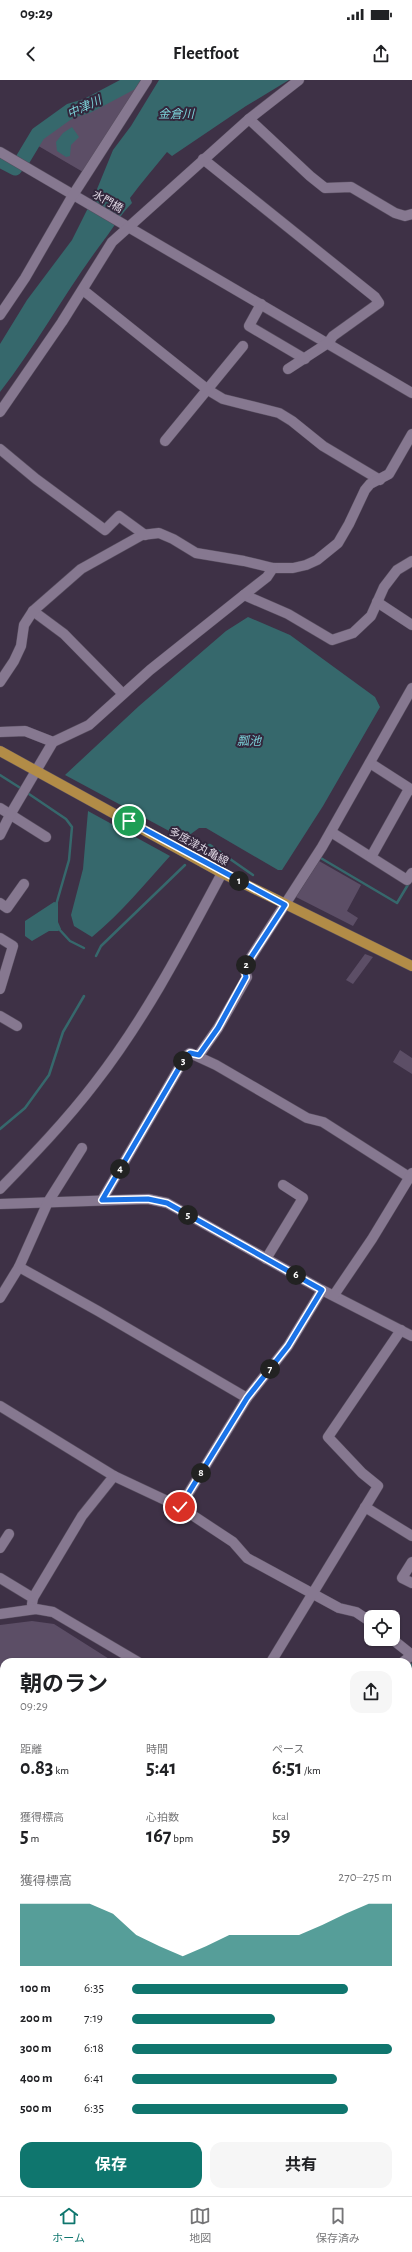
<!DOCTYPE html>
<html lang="ja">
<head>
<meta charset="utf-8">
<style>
	body { margin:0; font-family:"Alegreya Sans","Noto Sans JP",sans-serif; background:#f6f6f6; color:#202124; height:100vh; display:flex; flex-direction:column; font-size:15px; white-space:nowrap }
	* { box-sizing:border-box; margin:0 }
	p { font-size:13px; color:#757577 }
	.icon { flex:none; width:22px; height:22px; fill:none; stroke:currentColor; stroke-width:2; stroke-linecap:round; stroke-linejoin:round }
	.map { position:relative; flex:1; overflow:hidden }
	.details { position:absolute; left:0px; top:1578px; width:412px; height:538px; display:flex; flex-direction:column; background:#fff; border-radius:12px 12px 0 0; box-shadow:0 1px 3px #0004 }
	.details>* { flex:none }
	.tools { position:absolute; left:364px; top:1530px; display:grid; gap:8px }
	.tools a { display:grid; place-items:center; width:36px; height:36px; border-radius:8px; background:#fff; box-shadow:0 1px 3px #0004; font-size:20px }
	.pin { position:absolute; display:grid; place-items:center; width:34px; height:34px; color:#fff; margin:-17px; border:2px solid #fff; border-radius:50%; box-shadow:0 1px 4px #0007 }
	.km { position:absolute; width:20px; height:20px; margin:-10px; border-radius:50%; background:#222; color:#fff; font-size:11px; line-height:20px; text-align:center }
	.round { display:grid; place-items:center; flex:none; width:42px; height:42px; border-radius:12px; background:#f6f6f6 }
	.headline { display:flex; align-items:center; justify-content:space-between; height:68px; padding:0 20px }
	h1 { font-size:22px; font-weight:700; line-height:30px }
	.metrics { display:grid; grid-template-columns:repeat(3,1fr); gap:6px; height:68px; padding:4px 20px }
	.metrics div { display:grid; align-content:center }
	.metrics b { font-size:20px; font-weight:700 }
	.metrics small { font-size:11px; font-weight:400 }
	.metrics p { font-size:11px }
	.chart { height:112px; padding:8px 20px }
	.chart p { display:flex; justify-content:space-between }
	.chart svg { width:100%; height:72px; margin-top:4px; fill:#0f766e; opacity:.7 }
	.cta { display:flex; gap:8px; margin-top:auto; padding:8px 20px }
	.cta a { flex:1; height:46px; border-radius:12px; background:#0f766e; color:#fff; font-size:16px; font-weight:700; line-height:46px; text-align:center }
	.cta a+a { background:#f6f6f6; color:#202124 }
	ul { padding:0 20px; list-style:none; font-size:13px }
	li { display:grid; grid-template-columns:64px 48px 1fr; align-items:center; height:30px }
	li i { height:10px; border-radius:5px; background:#0f766e }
	.status { display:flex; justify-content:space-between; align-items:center; height:28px; padding:0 20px; background:#fff; direction:ltr }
	.status svg { height:11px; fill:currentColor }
	header { display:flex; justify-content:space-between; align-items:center; height:52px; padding:0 20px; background:#fff; font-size:18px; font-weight:700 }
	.dock { display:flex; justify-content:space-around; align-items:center; height:56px; border-top:1px solid #e0e0e0; background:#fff; font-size:11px; color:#757577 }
	.dock a { display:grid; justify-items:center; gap:2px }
	.dock .on { color:#0f766e }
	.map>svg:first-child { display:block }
</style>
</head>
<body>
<div class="status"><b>09:29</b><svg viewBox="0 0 49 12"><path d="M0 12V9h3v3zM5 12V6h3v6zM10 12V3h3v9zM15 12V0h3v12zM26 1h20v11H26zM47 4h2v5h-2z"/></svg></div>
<header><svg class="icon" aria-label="back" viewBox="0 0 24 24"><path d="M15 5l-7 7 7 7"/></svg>Fleetfoot<svg class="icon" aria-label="share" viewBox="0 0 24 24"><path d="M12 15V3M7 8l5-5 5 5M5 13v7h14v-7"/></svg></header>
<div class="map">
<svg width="412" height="2116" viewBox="0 0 412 2116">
	<rect width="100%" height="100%" fill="#3e3146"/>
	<g fill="#5c4e66">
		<path d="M134,3L139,4L83,92L35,64L61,40L88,28Z"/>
		<path d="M319,781L361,805L347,831L358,838L353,846L296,817Z"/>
		<path d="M365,874L373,877L353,904L346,900Z"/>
		<path d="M400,970L412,978V994L393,982Z"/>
		<path d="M32,1541L54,1544L114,1582H4V1855L0,1860V1545Z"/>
		<path d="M412,1610V1774L408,1772V1614Z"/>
		<path d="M0,1920L4,1923V2112H256L261,2116H0Z"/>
	</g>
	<g fill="#36686c">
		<path d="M159,0H289L246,26L172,76L167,72C154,88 142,102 130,118L132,123C121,134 114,147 104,160C67,209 38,263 0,312V264L27,220L72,160L95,114L113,70L131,46Z"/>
		<path d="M72,47L79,57L71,65L70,76L66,77L57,71L56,62L63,53Z"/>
		<path d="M248,537L290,555L375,617L380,627L323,726L282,790H278L206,748H199L184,759L65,695L139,626L226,551Z"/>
		<path d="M88,731L170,776C145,804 121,833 92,857L74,846L71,835L83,789Z"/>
		<path d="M54,822L58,823V842L61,849L58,851H49L32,861L25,856V841Z"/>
		<path d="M408,1786L412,1788V2116H287L282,2112H408Z"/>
		<path d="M4,1891V1913L0,1910V1896Z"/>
	</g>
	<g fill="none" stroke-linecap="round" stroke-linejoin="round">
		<g stroke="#36686c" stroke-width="2.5">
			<path d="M0,695L22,709"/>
			<path d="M26,712L66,739L72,747L69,780L56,825"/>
			<path d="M199,769L210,765L253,795"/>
			<path d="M319,777L397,823L409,803"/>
			<path d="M58,848L70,861L84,868"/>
			<path d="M96,876L101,866L185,785"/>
			<path d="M0,1049L25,1028L49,995L63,952L84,916"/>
		</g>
		<g stroke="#36686c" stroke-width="15">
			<path d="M23,79L38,54L70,31L87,26L136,0"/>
			<path d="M0,80L15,88L16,86"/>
			<path d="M408,1596L412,1591"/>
			<path d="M0,1857L4,1854"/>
		</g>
		<g stroke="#584e5f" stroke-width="11">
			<g id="minor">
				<path d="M249,39L310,96L325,108L351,107L395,133L405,136L412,134"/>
				<path d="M0,72L412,313"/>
				<path d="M203,79L375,217L379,223L333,256L328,263L288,289"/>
				<path d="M83,210L208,310L223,319L279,333L292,341L323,366L380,400"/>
				<path d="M261,224L249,246L305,279"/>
				<path d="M0,235L25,198L73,115L147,0"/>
				<path d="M0,332L62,242L112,162L249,39L299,0"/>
				<path d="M165,361L243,266"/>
				<path d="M0,369L36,399L105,450L119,436L145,455"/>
				<path d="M244,515L288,534L332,560L353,553L371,536L384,507L397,490L412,481"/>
				<path d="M377,522L412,545"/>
				<path d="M33,531L64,554L122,613"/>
				<path d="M0,602L14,581L21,566L24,545L33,531L81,489L142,455L159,453L173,459L196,473L244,481L273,488H293L306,485L317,480L338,463L349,444L365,410L370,404L389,394L412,354"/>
				<path d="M0,652L25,651L53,662"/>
				<path d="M370,683L412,710"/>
				<path d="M0,728L46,757"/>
				<path d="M331,752L407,800L412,793"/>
				<path d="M0,755L10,735L53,662L89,645L150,590L244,515L267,497L273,488"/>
				<path d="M371,777L409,709"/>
				<path d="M0,823L7,828L24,804"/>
				<path d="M0,858L13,866L0,909"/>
				<path d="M0,936L17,946"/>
				<path d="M199,975L218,948L247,897L244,888L322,767L412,608"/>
				<path d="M0,1109C33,1075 66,1041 95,1003C145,939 184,864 222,793"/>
				<path d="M102,1120L186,976L190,973L216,985L307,1038L323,1042L409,1097"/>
				<path d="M0,1124L148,1119L167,1123L322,1210L412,1256"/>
				<path d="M266,1179L303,1118L283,1105"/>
				<path d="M19,1187L98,1231L247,1318"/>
				<path d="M334,1215L372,1159L412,1093"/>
				<path d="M0,1218L19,1187L48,1122L82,1068"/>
				<path d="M0,1326L114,1396L180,1427L233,1462L247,1478L339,1528L356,1532L371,1542"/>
				<path d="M180,1427L247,1318L288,1266L322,1210"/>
				<path d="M365,1427L412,1456"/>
				<path d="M0,1468L9,1454"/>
				<path d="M412,1482L402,1498L412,1503"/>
				<path d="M0,1498L33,1518L32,1524"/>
				<path d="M33,1518L82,1436L114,1396"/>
				<path d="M0,1534L36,1529L53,1532L138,1582"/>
				<path d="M392,1559L412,1575"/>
				<path d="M271,1582L378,1406L362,1393L328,1357L401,1250"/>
				<path d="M403,1582L412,1575"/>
				<path d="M408,1608L412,1604"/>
				<path d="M0,1835L4,1831"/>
			</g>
		</g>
		<g stroke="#584e5f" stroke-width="11">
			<path id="major" d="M0,671L222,793L412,886"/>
		</g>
		<use href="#minor" stroke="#867890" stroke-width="10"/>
		<use href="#major" stroke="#b28c47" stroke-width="10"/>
	</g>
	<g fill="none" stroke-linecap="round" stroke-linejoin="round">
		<g stroke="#fff" stroke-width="8">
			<path id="route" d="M129,741L285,825L244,888L246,897L218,948L199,975L190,973L186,976L102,1120L148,1119L167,1123L322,1210L288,1266L247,1318L180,1427"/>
		</g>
		<use href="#route" stroke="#1a73e8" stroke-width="5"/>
	</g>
	<g text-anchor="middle" stroke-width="4" stroke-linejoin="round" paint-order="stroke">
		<g font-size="11" fill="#ded6e3" stroke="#33273c">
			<text transform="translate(108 121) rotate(30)" y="4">水門橋</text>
			<text transform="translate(199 766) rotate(29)" y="4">多度津丸亀線</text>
		</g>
		<g font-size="12" font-style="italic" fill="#7cd2d9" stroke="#33273c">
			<text transform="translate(84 27) rotate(-25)" y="4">中津川</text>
			<text x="176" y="38">金倉川</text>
			<text x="249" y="665">瓢池</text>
		</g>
	</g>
</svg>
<div class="tools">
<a><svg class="icon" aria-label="locate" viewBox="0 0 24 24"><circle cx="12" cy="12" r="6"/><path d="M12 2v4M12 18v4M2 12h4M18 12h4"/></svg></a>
</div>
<div class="pin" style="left:129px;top:741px;background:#1e9e55"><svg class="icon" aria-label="arrive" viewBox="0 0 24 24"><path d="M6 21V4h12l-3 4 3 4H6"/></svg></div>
<div class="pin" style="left:180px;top:1427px;background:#d93025"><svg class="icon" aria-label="check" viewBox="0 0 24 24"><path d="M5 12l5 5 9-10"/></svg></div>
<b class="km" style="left:239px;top:801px">1</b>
<b class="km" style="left:246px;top:885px">2</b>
<b class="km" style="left:183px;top:981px">3</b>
<b class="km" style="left:120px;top:1089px">4</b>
<b class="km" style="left:188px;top:1135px">5</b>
<b class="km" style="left:296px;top:1195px">6</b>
<b class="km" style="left:270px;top:1289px">7</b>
<b class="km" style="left:201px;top:1393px">8</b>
<section class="details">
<div class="headline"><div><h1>朝のラン</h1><p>09:29</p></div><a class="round"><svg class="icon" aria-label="share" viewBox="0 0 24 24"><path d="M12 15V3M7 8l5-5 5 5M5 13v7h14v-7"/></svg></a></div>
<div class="metrics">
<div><p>距離</p><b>0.83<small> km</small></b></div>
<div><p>時間</p><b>5:41</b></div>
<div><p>ペース</p><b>6:51<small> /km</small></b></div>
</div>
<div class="metrics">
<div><p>獲得標高</p><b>5<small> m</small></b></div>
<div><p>心拍数</p><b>167<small> bpm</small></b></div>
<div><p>kcal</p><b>59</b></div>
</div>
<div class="chart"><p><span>獲得標高</span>270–275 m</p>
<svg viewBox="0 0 160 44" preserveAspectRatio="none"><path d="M0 44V6L10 6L20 6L30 6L40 12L50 25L60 32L70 38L80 32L90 25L100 25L110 25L120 25L130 19L140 12L150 6L160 6V44z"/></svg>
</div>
<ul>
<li><b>100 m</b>6:35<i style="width:83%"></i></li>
<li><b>200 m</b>7:19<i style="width:55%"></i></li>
<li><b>300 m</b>6:18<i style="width:100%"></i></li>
<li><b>400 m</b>6:41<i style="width:79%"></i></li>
<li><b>500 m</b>6:35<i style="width:83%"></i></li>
</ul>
<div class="cta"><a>保存</a><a>共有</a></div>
</section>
</div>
<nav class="dock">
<a class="on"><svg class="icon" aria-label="home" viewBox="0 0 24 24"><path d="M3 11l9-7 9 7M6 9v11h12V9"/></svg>ホーム</a>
<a><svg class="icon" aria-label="map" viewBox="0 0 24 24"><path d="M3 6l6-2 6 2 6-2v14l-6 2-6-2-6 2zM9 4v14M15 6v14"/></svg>地図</a>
<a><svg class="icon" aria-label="saved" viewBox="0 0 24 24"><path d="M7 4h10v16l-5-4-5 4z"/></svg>保存済み</a>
</nav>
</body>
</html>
